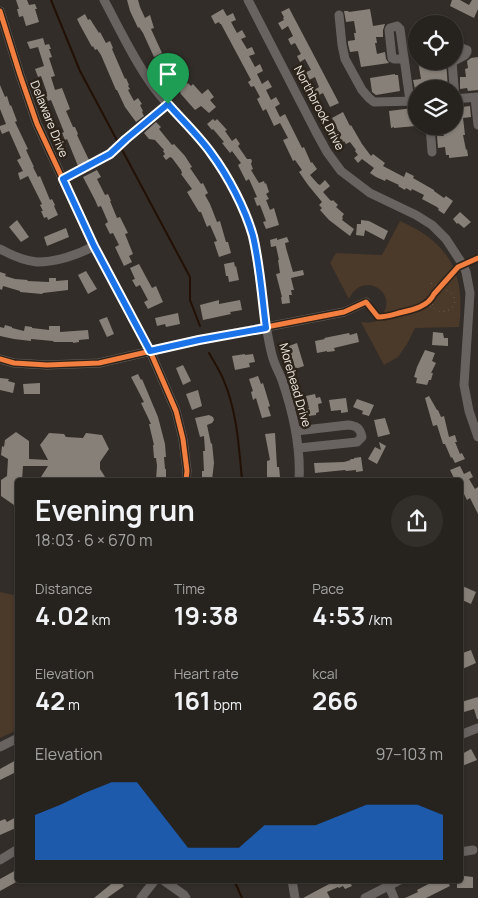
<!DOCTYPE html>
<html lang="en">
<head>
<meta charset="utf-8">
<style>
	body { margin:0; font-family:Manrope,sans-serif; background:#322f2b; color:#f1f3f6; height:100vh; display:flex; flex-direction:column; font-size:19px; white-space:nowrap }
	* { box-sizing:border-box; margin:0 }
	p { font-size:16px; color:#a4a4a4 }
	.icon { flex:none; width:28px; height:28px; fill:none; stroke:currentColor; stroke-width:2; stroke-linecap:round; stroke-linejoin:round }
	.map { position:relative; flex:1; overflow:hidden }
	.side { position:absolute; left:15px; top:478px; width:448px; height:405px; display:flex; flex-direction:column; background:#26221e; border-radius:5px; box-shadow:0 1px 4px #0004,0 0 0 1px #423f3c }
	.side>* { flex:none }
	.fabs { position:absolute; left:408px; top:15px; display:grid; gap:10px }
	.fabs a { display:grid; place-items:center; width:55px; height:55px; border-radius:50%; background:#26221e; box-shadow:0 1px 4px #0004,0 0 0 1px #423f3c; font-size:25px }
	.pin { position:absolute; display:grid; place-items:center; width:42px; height:42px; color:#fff; margin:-51px -21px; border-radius:50% 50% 50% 0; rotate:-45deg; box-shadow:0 0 5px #0007 }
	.pin .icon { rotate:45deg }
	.round { display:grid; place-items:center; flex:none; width:52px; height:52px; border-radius:26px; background:#322f2b }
	.headline { display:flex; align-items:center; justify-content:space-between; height:85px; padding:0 20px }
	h1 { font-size:28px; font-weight:700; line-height:38px }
	.metrics { display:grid; grid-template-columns:repeat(3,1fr); gap:8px; height:85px; padding:5px 20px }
	.metrics div { display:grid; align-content:center }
	.metrics b { font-size:25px; font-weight:700 }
	.metrics small { font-size:14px; font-weight:400 }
	.metrics p { font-size:14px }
	.chart { height:140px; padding:10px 20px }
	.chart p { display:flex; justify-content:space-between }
	.chart svg { width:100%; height:90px; margin-top:5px; fill:#1a73e8; opacity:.7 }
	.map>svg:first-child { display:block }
</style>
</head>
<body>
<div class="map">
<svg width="478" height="898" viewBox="0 0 478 898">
	<rect width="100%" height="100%" fill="#322d28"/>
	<g fill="#4b3929">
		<path d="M400,221C450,243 466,274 459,327L415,328L407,344L398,357L384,365L361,322C370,323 377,323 382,315C399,293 363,269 349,299L330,263L336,253L382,255Z"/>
		<path d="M0,592L18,596L17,730L0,738Z"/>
	</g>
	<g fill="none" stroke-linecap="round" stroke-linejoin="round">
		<g stroke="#231004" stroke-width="2">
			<path d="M51,0L80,71L190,277V300L200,326"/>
			<path d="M209,353C214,362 220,371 224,381C237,412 239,447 242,480"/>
			<path d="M234,880L242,898"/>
		</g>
	</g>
	<g fill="#878078">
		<path d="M16,0H27L29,5L35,4L37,9H35L39,22L26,26L23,16L19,17L17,9H19Z"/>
		<path d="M127,0H138L140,7L145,18L150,15L154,28L151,29L162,53L154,57L143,33L139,27L138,28L130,11Z"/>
		<path d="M452,0H460L469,5L472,0H478V9L474,18L450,6Z"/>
		<path d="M289,8L339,103L330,107L323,93L317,96L314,90L319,87L315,77L309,80L306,72L311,70L305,59L300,62L297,56L301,54L295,43L291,45L288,39L293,36L288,26L282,30L278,23L284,20L283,18L284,17L281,12Z"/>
		<path d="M223,9L227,16L233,13L236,20L231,22L237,33L242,30L246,37L241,39L247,49L252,47L255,54L249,56L255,67L260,64L263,71L257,74L262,84L268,80L272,87L266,90L271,100L276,97L280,104L275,107L280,117L285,114L302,148L304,147L311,163L312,162L317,169L310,175L318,184L320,185L325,180L330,186L323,192L330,200L332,201L333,200L338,205L336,207L344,214L342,217L343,218L342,220L354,229L350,236L329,220L320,210L322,208L319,205L322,202L308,185L299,172L302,170L295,160L293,161L283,140L288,138L280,123L274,126L266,109L263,111L257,99L260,97L254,86L251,87L248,82L251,80L221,24H220L219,22L215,24L211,16Z"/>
		<path d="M370,9L373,26L385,24L383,30V37H376L377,43H375L377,54L385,52L386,59L389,63L361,67L358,51L350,52L348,44V41L355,40L354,33H356L354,21L346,22L344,11H348L349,12Z"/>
		<path d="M85,14L88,20L90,19L99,33L100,32L106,43L110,41L113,48L112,49L125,79L126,78L129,85L128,86L130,89L128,90L134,101L138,98L142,104L140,105L143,111L142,112L144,116L136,122L125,107L117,90H116L101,55L97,49L95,50L93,46L92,47L80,25L77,19Z"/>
		<path d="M43,38L45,45L49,44L51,49H49L52,57L49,58L55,76L51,77L55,90L62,88L70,109L66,111L73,127H75L78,134L77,135L89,160L78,166L67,139L65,140L62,133L64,132L51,100L48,101L45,94L47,93L41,76L38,77L35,69L44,66L38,47L30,49L27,42Z"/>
		<path d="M171,57H173L177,63L176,64L179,69L177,71L187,84L188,83L191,86L193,84L202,94L208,89L214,97L210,100L216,107L209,113L201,106L195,110L180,93H181L169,77L167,79L163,73L167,70L163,63Z"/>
		<path d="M478,57V90L468,91L467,88L460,89V77H466L465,69L468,68L467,61L471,58Z"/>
		<path d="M418,61H446L448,89H446L445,84L417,87L418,89H415L413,80L421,79Z"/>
		<path d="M395,74V75H398L400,91L376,95L372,92L370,78Z"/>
		<path d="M0,85L5,97L7,96L10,106L11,105L17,121L15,122L28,149L26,150L34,167H33L38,177L40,176L50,200L52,199L55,205L54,206L58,215L48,220L47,217L44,218L41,211H43L40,205L42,204L28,176L20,180L18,173L23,171L17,160L21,158L9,131L2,134L0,129V126L6,124L0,109Z"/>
		<path d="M462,106V107L470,106L471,117L463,118L465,135H463L466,150L467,149L468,156L449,158V155H446L445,147L438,148L437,136H444L443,134H445V126H454V107Z"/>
		<path d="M413,108L414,109L416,108V126L394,128V127L391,128L389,111Z"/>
		<path d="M343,112L350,126L351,125L362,144L371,156L373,154L385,163L383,166L404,177L406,172L414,176L413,178L434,190V191L444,198L446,196L453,201L444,214L438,210L439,209L437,207L422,199L424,195L412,189L411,191L406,188L405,190L398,186L399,185L386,179L385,181L376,177L370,173L374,168L362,159L358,163L354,158L358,155L355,151L356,150L350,142L346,144L344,141L343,142L342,139L341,140L337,134L339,132L332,118Z"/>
		<path d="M213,119L215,121L217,119L227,130L225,131L232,141L236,138L240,144L238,146L247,159H251L252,161L251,164L253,169L251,170L259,183L264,181L265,184L266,183L269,192L266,194L269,199L266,200L270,210L274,208L279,225L266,229L263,222L266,221L260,205L257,206L254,198L257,197L249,179L246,181L238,165L241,163L232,151L230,153L222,143L224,142L213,129L212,130L207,124Z"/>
		<path d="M156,122L161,127L159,129L172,145L174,144L185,156L192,167L190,168L201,184L203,183L208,193L205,195L210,204L217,222L220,221L226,242H228L231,253L219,257L214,242L217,241L210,225L207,227L201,212H199L187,192L192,189L181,174L182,173L181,170L172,158L170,157L166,160L163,156L165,154L163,151L164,150L155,140L149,139L144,133Z"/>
		<path d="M97,170L101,177L97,179L105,195L108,194L111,201H110L117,218L120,217L128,233L125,234L133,254L129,256L132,262L124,266L115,247L119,245L113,233L110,234L105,224L108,222L101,206L98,207L95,200L83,177Z"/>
		<path d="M460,212L471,222L464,228L458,223L457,224L453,219Z"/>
		<path d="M17,220L29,237L21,242L9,227Z"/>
		<path d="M361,220L369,221L388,231L384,240L365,230L364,236L356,235L357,224H361Z"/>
		<path d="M66,228L69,237L47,246L44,237Z"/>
		<path d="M287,237L289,242L285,243L286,248L293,272L303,270L304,275L291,278L294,290H291L292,295H289L290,303L282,304L281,297H282L276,274L280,273L278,260H279L276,246L271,247L270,240L277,238V240Z"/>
		<path d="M234,262L235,267L236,266L239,280L229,282L228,276H226L224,264Z"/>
		<path d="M139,264L152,288L156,286L163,302L148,309L144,302L148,300L140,285L136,287L132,280L135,279L130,268Z"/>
		<path d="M86,271L97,289L88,294L78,275Z"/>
		<path d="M0,272L6,274L5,276L15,279L28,280L27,281L49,282V278H56V281L68,280V290L43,293L42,294L20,292V291L3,286L2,290L0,289Z"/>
		<path d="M219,300V304L240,300L242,310L230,312L231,314L203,320L200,305Z"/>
		<path d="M178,313L180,324L166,327L165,324L157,326L155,318Z"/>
		<path d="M107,317L114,334L107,337L99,320Z"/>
		<path d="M5,325L12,327V328L24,331L25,326L32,327V328L49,330V326H60V332L88,330L89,339L79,340V342L73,343V342H54L53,341L31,339V341L14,339L0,336V327L4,328Z"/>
		<path d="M433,332L443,333L444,338H448V346L432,345Z"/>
		<path d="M349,333L350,335L357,333L359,342L334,348L335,351L327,352V351L317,353L315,341L325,339L324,338Z"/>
		<path d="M297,343L304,366L295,369L290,352H291L289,346Z"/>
		<path d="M425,350L435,353L432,361L436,363L431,373H433L431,380H429L427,385L416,383L417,378L414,377L417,367Z"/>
		<path d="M245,354V355L253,354L255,362L249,363L250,367L235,370L232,356Z"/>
		<path d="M183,365L191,381L183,385L176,368Z"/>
		<path d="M138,374L141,380L142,379L158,417L165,444L166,457H164L165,469H166V480H156L157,466L156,458H154L153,445H154L149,424H151L141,403L144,402L131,377Z"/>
		<path d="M258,376L261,384L263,383L270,406L268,407L271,416L262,418L256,398L253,400L251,392L253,391L249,379Z"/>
		<path d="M0,378L9,379L8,381L15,383L13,393L0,390Z"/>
		<path d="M40,383V394H24L23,384Z"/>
		<path d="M198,390L202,406L192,410L186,394Z"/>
		<path d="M315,394L316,398L320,397L322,403L318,404L319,412L316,413V415L309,416L307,409L309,408L306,396Z"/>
		<path d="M429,396L437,410H438L441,417L444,416L449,437L455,435L457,442H455L460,454L462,453L465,459L455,463L452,457L451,458L445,444H443L437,425L433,426L425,398Z"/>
		<path d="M346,398L348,412L341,413V410L331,411L329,400Z"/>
		<path d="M357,399L374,405L369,416L362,414L363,411L353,407Z"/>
		<path d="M209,415L213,417L214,420L212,423L207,425L211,444L212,443L214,463L212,480H204V479H202V471H204L203,451H205L204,436L200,437L195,418Z"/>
		<path d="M385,418L390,434L378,437L374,420Z"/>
		<path d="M16,432L29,441V459L48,460L40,445L49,433L64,434L66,437L83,438L86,433L102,435L109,449L100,462V469L107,480H39L48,466H23L22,480H18V503L14,505L1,496V480L7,476L8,459L1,455L2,446L4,447L5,440Z"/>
		<path d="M275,433L277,467H279L280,477H267V461L270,460L265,434Z"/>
		<path d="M379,442L386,446L377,464L368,459L375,447L381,450Z"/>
		<path d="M361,457L363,471L356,472V470L346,471L345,470L315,473L314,463L344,462L351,460L350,459H354V458Z"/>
		<path d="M460,466L464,474L470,471L473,477L469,479L475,489L478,487V514L470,498L467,500L460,486V480H455L450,470Z"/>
		<path d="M460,585L476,592L471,604L460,599Z"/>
		<path d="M471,650L476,663L460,670V654Z"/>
		<path d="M478,697V719H477L474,709L464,712L461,702Z"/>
		<path d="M471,749L477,760L462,766L460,763V756L463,755L462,754Z"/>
		<path d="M18,759V771L0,780V769Z"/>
		<path d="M18,816V827L0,835V821L5,819L7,822Z"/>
		<path d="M18,869V881L0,891V879Z"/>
		<path d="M464,876L473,877V888H457V880H460V879H464Z"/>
		<path d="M116,880H119L124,886L107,898H94Z"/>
		<path d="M330,880H354L350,882L352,886L345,889L343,886L339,888L338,887L327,892L330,898H303L331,883Z"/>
		<path d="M436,880H447L450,886L426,898H405L418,892L417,890Z"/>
	</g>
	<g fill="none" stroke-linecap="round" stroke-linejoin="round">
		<g stroke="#66635f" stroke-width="1" stroke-dasharray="1 4" stroke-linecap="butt">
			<path d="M70,176L109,154L126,139L161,111"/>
			<path d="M470,262L478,258"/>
			<path d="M431,283L439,288"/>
			<path d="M432,299L433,307L440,312C456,312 460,296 446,290L437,291"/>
			<path d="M425,305L433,307"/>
			<path d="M378,317C386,317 392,315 399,313C412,310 428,307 434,294L456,269"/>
		</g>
		<g stroke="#686360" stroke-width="9">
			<path d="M104,0C120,30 135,62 155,89C172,111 193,130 210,152C222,167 233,186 241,204C263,251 259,305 272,355C274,364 279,372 282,380C293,412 301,446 299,480"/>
			<path d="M248,0L316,132L327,152L341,171L370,193L416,215L432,225L446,239L463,265L466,272L470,293L464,385L469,411L478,437"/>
			<path d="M0,11L20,75L37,124L94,246L150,351L176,411L183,439L187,471L186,480"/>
			<path d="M339,15L342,45L345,59L362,90L369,98L374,102L416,101"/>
			<path d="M454,47L456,46L467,50V52L465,55L454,61"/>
			<path d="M404,59H394L392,58L389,30L390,28L397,26L400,29L410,101"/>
			<path d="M452,61L455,99"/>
			<path d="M475,98L478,125"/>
			<path d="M454,99L478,97"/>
			<path d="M430,126L432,152"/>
			<path d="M0,249C11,255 24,261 37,262C56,262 78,255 94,246"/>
			<path d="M0,359L14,363L47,365L99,363L199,340L344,312L366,302"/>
			<path d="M296,431L348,425C357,426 360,428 362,437L357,442L299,448"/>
			<path d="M460,735L478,728"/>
			<path d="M0,747L18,738"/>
			<path d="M460,852L473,850"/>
			<path d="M0,860L18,849"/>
			<path d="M163,880L184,895L186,898"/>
			<path d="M292,880L295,898"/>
			<path d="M389,886L394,898"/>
			<path d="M141,898L155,880"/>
			<path d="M365,898L400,880"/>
		</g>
		<g stroke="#2c231a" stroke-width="8">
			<g id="cycleway">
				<path d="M0,11L20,75L37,124L94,246L150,351L176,411L183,439L187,471L186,480"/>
				<path d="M0,359L14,363L47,365L99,363L199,340L344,312L366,302L378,317C386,317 392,315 399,313C412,310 428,307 434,294L458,267L478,258"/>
			</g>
		</g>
		<use href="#cycleway" stroke="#f27e40" stroke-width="5"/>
	</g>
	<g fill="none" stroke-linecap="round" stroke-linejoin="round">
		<g stroke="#fff" stroke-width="10">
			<path id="route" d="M168,104C182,120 199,136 211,153C228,176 245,208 253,236C260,266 262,297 266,328L199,340L150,351L94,246L63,179L110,154L126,139Z"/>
		</g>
		<use href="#route" stroke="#1a73e8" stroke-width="6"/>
	</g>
	<g text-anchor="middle" stroke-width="5" stroke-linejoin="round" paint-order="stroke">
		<g font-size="12" fill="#f1ebe5" stroke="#2c231a">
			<text transform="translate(319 108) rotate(62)" y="4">Northbrook Drive</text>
			<text transform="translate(49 119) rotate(68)" y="4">Delaware Drive</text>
			<text transform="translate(295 385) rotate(74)" y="4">Morehead Drive</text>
		</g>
	</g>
</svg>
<div class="fabs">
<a><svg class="icon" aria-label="locate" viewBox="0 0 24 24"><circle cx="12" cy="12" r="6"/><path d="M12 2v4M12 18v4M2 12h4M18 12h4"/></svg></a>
<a><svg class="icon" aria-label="layers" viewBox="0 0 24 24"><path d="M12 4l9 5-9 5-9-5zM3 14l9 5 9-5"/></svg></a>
</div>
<div class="pin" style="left:168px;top:104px;background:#1e9e55"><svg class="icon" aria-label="arrive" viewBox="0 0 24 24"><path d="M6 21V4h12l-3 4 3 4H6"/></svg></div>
<section class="side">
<div class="headline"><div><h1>Evening run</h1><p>18:03 · 6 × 670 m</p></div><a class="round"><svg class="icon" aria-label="share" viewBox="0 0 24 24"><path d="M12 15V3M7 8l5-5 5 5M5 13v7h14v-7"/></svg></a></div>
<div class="metrics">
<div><p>Distance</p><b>4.02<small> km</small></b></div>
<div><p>Time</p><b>19:38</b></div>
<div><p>Pace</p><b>4:53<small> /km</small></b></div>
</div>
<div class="metrics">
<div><p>Elevation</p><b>42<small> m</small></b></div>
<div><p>Heart rate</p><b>161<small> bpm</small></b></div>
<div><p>kcal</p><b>266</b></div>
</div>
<div class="chart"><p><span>Elevation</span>97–103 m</p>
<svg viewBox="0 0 160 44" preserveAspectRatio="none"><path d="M0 44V22L10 17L20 11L30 6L40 6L50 22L60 38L70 38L80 38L90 27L100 27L110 27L120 22L130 17L140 17L150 17L160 22V44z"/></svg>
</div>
</section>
</div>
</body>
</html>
